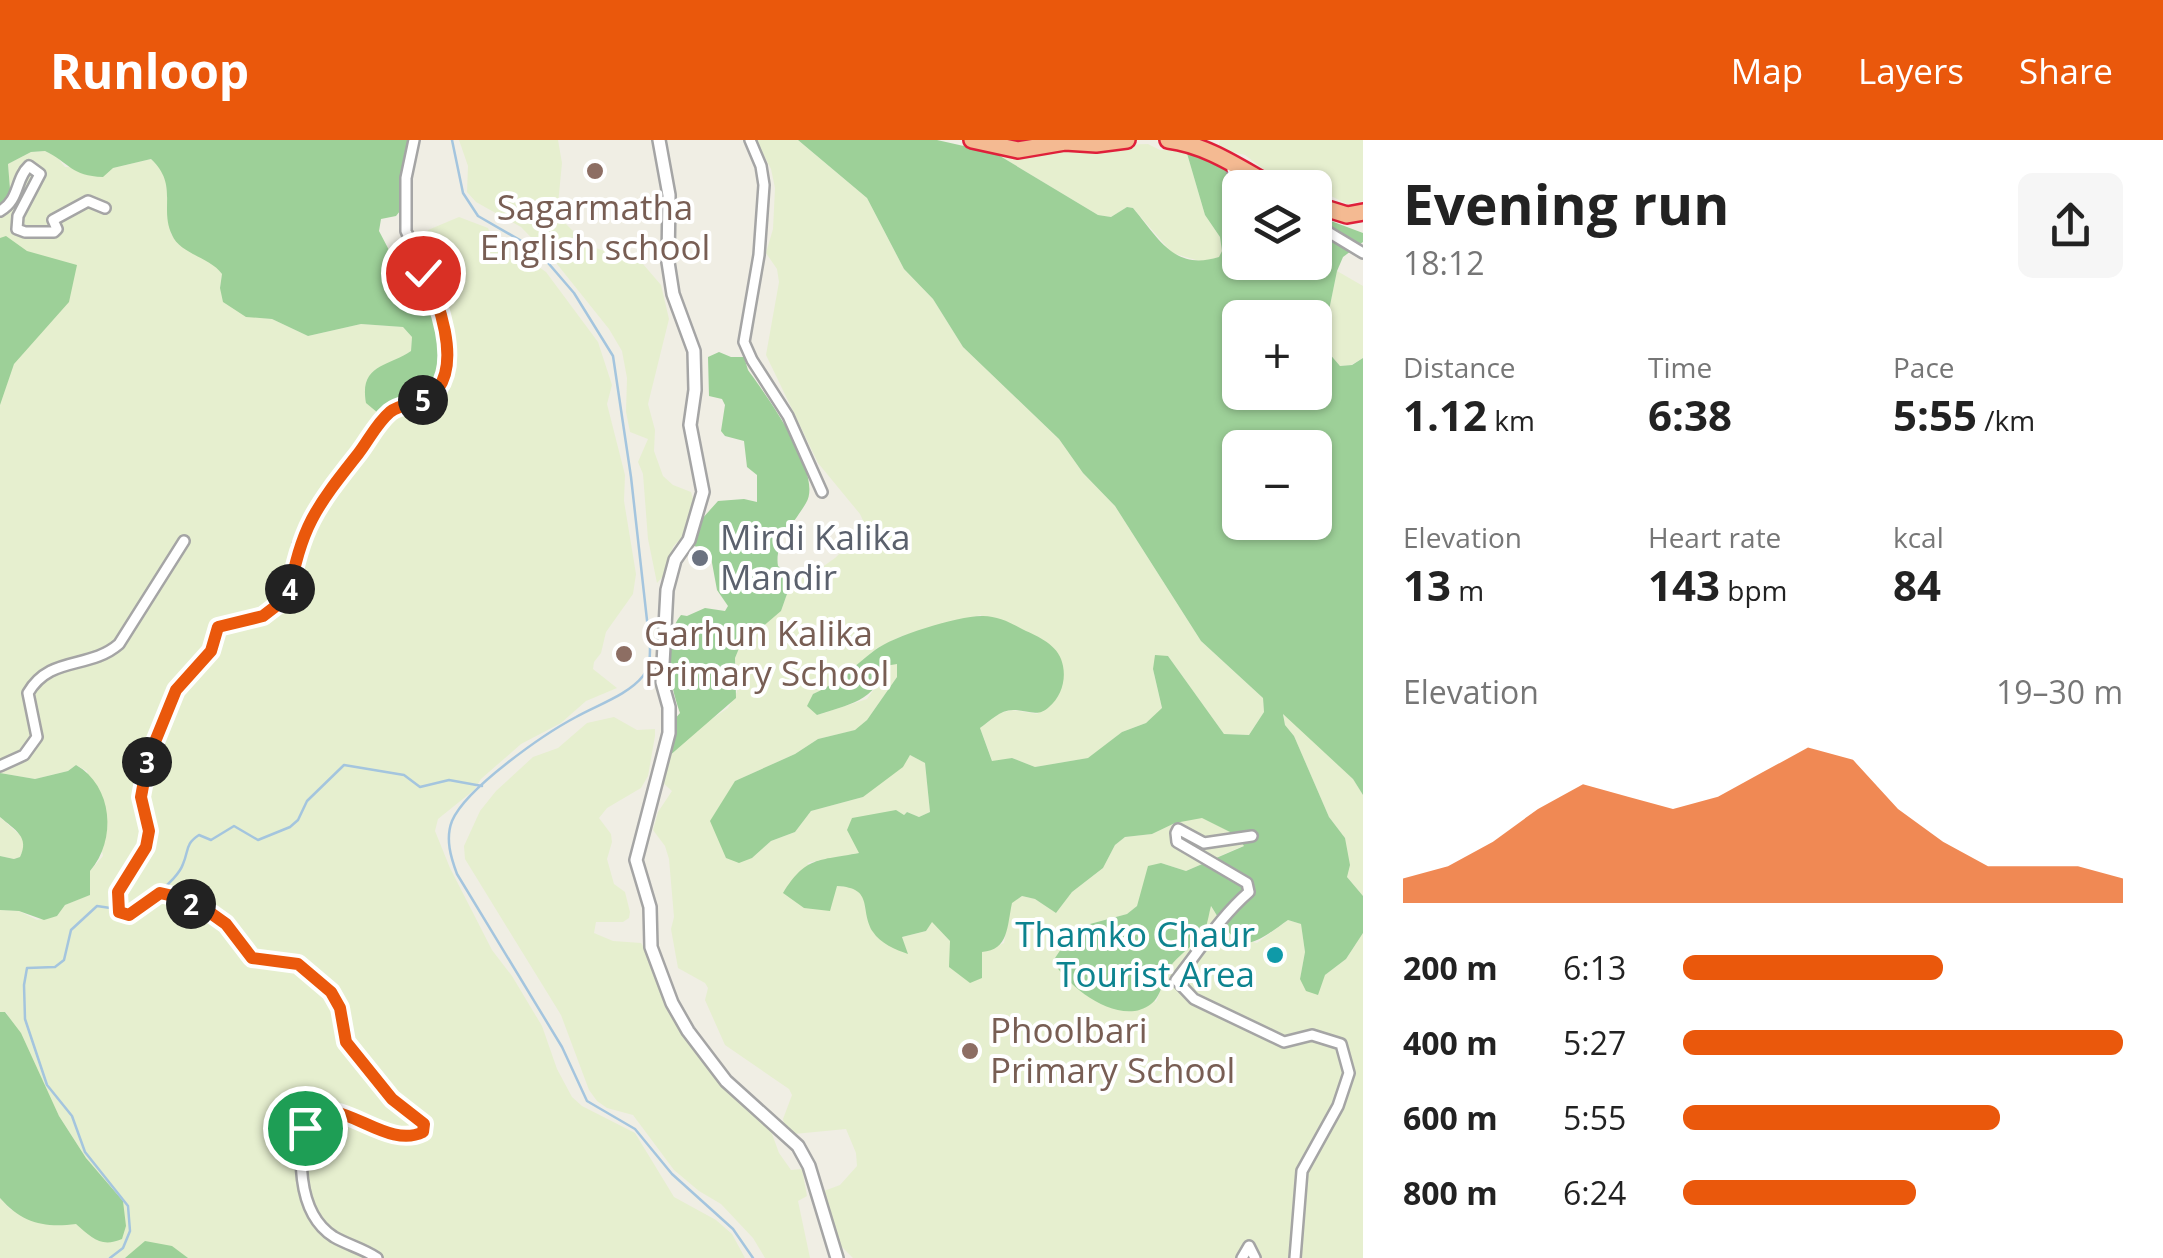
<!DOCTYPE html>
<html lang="en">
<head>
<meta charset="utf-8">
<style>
	body { margin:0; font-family:"Open Sans",sans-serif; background:#f6f6f6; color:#222; height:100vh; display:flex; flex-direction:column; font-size:38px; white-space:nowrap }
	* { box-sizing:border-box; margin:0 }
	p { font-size:32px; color:#767676 }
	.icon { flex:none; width:55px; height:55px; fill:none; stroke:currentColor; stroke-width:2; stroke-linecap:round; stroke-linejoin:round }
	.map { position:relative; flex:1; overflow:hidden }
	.drawer { display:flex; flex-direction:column; background:#fff; width:800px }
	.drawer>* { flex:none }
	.buttons { position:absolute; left:1222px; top:30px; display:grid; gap:20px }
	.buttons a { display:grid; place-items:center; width:110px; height:110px; border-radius:15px; background:#fff; box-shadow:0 2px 8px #0004; font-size:50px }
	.pin { position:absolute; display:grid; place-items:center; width:85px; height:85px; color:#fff; margin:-42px; border:5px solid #fff; border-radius:50%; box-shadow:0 2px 10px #0007 }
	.km { position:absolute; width:50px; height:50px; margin:-25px; border-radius:50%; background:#222; color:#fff; font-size:28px; line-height:50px; text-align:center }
	.round { display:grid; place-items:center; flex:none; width:105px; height:105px; border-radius:15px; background:#f6f6f6 }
	.headline { display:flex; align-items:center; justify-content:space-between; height:170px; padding:0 40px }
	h1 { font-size:55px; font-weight:700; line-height:75px }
	.figures { display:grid; grid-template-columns:repeat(3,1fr); gap:15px; height:170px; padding:10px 40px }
	.figures div { display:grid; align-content:center }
	.figures b { font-size:42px; font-weight:700 }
	.figures small { font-size:28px; font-weight:400 }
	.figures p { font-size:28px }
	.chart { height:280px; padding:20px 40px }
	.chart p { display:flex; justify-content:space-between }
	.chart svg { width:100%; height:180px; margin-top:10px; fill:#ea580c; opacity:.7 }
	ul { padding:0 40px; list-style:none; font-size:32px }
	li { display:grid; grid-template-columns:160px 120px 1fr; align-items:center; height:75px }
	li i { height:25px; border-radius:12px; background:#ea580c }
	header { display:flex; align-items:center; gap:60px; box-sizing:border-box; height:140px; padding:0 50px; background:#ea580c; color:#fff }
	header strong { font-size:48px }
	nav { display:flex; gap:55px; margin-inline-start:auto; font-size:35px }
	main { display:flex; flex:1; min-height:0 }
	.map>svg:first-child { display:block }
</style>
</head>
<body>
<header>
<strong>Runloop</strong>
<nav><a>Map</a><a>Layers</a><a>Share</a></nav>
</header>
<main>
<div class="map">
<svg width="1363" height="1118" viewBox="0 0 1363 1118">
	<rect width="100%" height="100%" fill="#f0eee4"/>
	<g fill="#e6efcf">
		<path d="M459,0H558L562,23L558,64L565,83L587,105L643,124L661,145L669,179L648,264L655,290L654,311L663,336L673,345L691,352L693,359L682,397L673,407L666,433L657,443L648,399L643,334L638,322L648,299L630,292L626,272L627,238L622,211L609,189L557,124L521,87L476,62L467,52L468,26Z"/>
		<path d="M756,0H798L867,58L904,129L933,159L963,207L1059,299L1083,333L1115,366L1201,501L1263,558L1264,572L1249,595L1224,594L1168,516L1153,529L1162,569L1146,583L1122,592L1089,618L1035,627L1012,618L993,623L980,588L1000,573L1012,570L1038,574L981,475L941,485L902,496L877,508L837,543L813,554L817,575L867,559L882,538L885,526L897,523V537L867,580L856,590L818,599L795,614L735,641L752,718L771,701L795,692L811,671L863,657L910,615L925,623L930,672L919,677L907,672L859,713L807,723L837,746L851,747L862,754L874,793L907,813L902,797L926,791L932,781L950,801L982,812L1004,803L1011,763L1022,756L1035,759L1056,773L1072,752L1103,728L1115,705L1125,697L1152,694L1175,683L1202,677L1236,695L1245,705L1186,731L1161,723L1137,766L1127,774L1075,788L1156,862L1170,826L1205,790L1210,765L1231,798L1257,803L1288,780L1301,784L1305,812L1300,839L1325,835L1346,819L1363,793V1118H853L841,1106L824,1051L840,1045L857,1026L856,1013L846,989L794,994L784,985L783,979L792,955L789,949L725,905L705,860L708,848L705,843L678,828L671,789L674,777L669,719L665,706L653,690L658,672L672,651L662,642L668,617L701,586L728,568L737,552L735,518L740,506L781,471L793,437L814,433L835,418L863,391L865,385L860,374L818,323L766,215L779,142L777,129L766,113L773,89L775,48L771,29Z"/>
		<path d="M1220,0H1363V61L1347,64L1315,48L1278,40L1245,15L1224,10L1219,5Z"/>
		<path d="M1148,4L1160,10H1186L1205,75L1220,97L1222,111L1220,117L1203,122L1172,113L1133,68L1127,67L1111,77L1098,75L995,13L1051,7Z"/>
		<path d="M45,11L57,17L65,27L113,28L151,19L162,29L167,41L171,94L180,105L215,124L222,134L220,148L246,176L272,179L308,196L361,184L403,187L412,197L411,211L400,218L393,261L432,248L424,137L411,120L428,90L459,77L488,88L503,123L520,114L546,132L598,202L612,245L607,264L625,335L624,361L636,434L633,454L606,492L601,513L594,522L593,529L617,548L586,561L561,583L521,604L481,639L474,650L438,679L435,691L450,728L492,810L512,836L542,886L557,929L572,957L582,966L635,993L674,1057L716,1080L732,1094L745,1118H0V1058L11,1070L123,1061L86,1018L59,976L6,872H0V770L19,771L37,780L57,776L65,765L89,755L90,731L103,716L87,631L76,625L68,631L35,639L0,633V65L7,62L10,49L8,24L31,12Z"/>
		<path d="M1337,131L1363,146V218L1351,225L1340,226L1322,205Z"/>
		<path d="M1283,572L1353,639L1363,655V756L1347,737L1345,698L1329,677L1294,596L1285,585Z"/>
		<path d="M614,577L637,590L655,589V596L648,636L641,648L607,668L599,678L611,694L612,702L607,719L614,744L625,752L630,772L629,778L623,782H596L594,793L613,801L641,803L648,814L665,867L705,926L767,980L779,1013L791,1030L802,1029L807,1056L798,1061L810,1118H765L753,1098L721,1064L699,1051L674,1030L633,975L607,968L597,961L589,950L561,875L465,719L464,706L480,671L496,651L533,617L558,608L587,583Z"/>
		<path d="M0,677L24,699L25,706L20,717L14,719L0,716Z"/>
	</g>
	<g fill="#9dd098" fill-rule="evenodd">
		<path d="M0,0H410L402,39L400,71L396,76L381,79L379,91L390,112C396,115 407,117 412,121C432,137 455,227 434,246C423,256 396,259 378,273L366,263C359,224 388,227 411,211L412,197L403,187L361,184L308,196L272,179L246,177L223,162L220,148L222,134C210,117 180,114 172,95C159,68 179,45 151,19L113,28L103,37C71,36 70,23 45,11L31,12L8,24L10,49L7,62L0,65Z"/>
		<path d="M798,0H937L995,13L1098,75L1111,77L1127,67L1133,68C1159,99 1174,131 1219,117L1222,111L1220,97L1205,75L1186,10L1258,47L1240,48V122H1315V75L1363,93V102L1343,117L1337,131L1322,205L1340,226L1352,225L1363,218V655L1353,639L1283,574L1285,585L1294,596L1329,677L1345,698L1350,725L1347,737L1363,756V793L1346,819L1325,835L1318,855L1306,851L1300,839L1305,812L1301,784L1288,780C1244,812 1240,813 1211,766C1209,773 1208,782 1205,789C1199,802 1182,812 1173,823C1163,835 1163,855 1151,864C1121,888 1068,848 1053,821L1075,788L1127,774L1137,766L1148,726L1161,723L1186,731L1244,706L1236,695L1202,678L1175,683L1152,694L1125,697L1115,705L1103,728L1072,752L1056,773L1035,759L1022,756L1012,763C1007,786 1009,810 982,812V838L970,843L949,827L950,801L932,782L926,791L902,797L908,814C896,810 880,803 873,792C859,770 875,748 837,746L830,771L804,768L783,753C806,716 818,721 859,713L847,690L852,678L896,670L904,675L907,672L919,677L930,672L925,623L910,615L903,627L863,657L811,671L795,692L771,701L752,718L739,723L726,718L710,681L735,641L795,614L818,599L855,590L867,580L897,537V524L885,526C877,561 847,565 817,575L807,566L813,554C838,543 853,527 875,510C893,496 960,475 983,476C999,476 1013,484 1026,491C1042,498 1060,507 1063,526C1066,541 1061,557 1049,567C1038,578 1027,570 1013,570C1000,570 990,581 980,588L992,621L1012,618L1035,627L1088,618L1122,592L1146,583L1162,568L1153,529L1155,515L1168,516L1224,594L1249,595L1264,572L1263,558L1201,501L1115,366L1083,333L1059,299L963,207L933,159L904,129L867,58ZM1240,178H1315V252H1240ZM1240,308H1315V382H1240Z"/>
		<path d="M6,96L27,111L77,125L69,162L14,224L0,265V98Z"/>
		<path d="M719,212L731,217H744L748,230C766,255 824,334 806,363C795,382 774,403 778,426L793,437L781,471L740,506L735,518L736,558L668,617L674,580L680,573C670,544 660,501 681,475L687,476L705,468L725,471L728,466L717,450L710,412L692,405L701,380L718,361L744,359L757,362V335L747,327L744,301L725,296L721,291L725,265L722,259L709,256L708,217Z"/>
		<path d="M76,625C113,646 117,700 90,731V755L65,765L57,776L44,780L19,771L0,770V716L14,719L20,717C30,697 15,690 0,677V633L35,639L68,631Z"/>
		<path d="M0,872H5L21,893L59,976L86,1018L123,1061L126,1086L122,1099C101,1108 92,1098 76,1084C44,1088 22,1083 0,1058Z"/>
		<path d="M145,1101L172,1106L188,1118H125Z"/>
	</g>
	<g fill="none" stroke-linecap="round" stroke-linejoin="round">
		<g stroke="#a4c5de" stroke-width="2.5">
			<path d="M452,0L463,53L478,76L537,110L574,153L613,216L631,337L650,507C650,518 650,527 643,536C628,555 597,565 576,577C544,594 466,648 452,681C445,699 451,718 457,734L562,907L587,961L635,989L672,1034L733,1089L753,1118"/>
			<path d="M160,751C168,745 180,733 183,724C189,710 185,704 199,695L211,700L234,686L258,700L290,687L298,680L307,661L344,625L404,635L420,647L449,640L482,646"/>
			<path d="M110,1118L123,1108L130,1091L128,1066L85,1012L72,976L47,945L25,879L24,845L27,828L55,827L64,820L71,790L97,766L117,769"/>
		</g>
		<g stroke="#a5a5a5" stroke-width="14">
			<g id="minor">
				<path d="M750,0L761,26L764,45L759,115L744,202L752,220L788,276L822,352"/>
				<path d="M1232,30L1255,48"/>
				<path d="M0,71C20,60 15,39 29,26L40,34L18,76L17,89L25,92H54L57,89L53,80L88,61L105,68"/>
				<path d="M1315,84L1363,113"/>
				<path d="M0,626L24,615L37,597L28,553C50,515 89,530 119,504L184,401"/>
				<path d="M1252,696L1204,703L1178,689L1176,693L1177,702L1247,743L1249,752C1220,777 1200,810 1176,840L1194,859L1284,902L1312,895L1341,904L1349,933L1338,966L1302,1031L1295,1118"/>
				<path d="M377,1118C364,1109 348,1105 334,1097C296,1073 296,1009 310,972C319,972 327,970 335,972C361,978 396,1006 423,992V985L392,959L346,903L340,868L331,852L298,824L252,819L226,784L212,774L182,758L160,753L129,775L119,772L118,752L146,707L149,691L141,657L148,619L176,550L211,511L218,487L263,476L289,456L298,405L319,363L374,289L389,273L423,260L440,247L447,216V194L431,146L406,91V38L414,0"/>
				<path d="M1242,1118L1249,1106L1255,1118"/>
			</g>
		</g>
		<g stroke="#a5a5a5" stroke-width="16">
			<path id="tertiary" d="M659,0L669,55L668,122L673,154L694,211L695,250L690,285L703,352L689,400L675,420L667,450L662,542L669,567V593L636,720L650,767L651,807L672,863L688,891L726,941L798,1006L809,1026L837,1118"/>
		</g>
		<g stroke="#df203a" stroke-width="20">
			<g id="trunk">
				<path d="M972,0L1018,10L1065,2L1096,4L1127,0"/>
				<path d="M1168,0C1208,5 1241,29 1276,48"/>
				<path d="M1315,65L1347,75L1363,72"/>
			</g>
		</g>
		<use href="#minor" stroke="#fff" stroke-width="9"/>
		<use href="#tertiary" stroke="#fff" stroke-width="11"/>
		<use href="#trunk" stroke="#f4ba92" stroke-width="15"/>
	</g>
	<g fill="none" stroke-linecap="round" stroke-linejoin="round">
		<g stroke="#fff" stroke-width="20">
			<path id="route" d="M305,988L310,972C319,972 327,970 335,972C363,978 395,1006 423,992L424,984L392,959L346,902L340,868L331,852L298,824L252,818L226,784L212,774L182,758L160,753L129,775L119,772L118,752L146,707L149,691L141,657L148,619L176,550L211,511L218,487L263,476L289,456C300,388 316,367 358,314C369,300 376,284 390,272C404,261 427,265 438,249C459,220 440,161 423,133"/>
		</g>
		<use href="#route" stroke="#ea580c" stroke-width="12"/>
	</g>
	<g fill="#8d6e63" stroke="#fff" stroke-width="4">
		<circle cx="595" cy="31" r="10"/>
		<circle cx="624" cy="514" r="10"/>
		<circle cx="970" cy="911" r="10"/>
	</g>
	<circle fill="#6b7280" stroke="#fff" stroke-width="4" cx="700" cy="418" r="10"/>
	<circle fill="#0f9aa8" stroke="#fff" stroke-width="4" cx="1275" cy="815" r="10"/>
	<g text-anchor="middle" stroke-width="8" stroke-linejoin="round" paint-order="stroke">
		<g font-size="35" fill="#785e54" stroke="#fff" text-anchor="start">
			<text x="595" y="80" text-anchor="middle">Sagarmatha<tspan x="595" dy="40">English school</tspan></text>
			<text x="644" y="506">Garhun Kalika<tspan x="644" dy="40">Primary School</tspan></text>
			<text x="990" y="903">Phoolbari<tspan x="990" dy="40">Primary School</tspan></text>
		</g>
		<g font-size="35" fill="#5b616d" stroke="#fff" text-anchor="start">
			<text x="720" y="410">Mirdi Kalika<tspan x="720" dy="40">Mandir</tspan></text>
		</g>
		<g font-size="35" fill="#0d838f" stroke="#fff" text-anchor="end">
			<text x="1255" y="807">Thamko Chaur<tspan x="1255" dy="40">Tourist Area</tspan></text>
		</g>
	</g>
</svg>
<div class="buttons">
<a><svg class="icon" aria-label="layers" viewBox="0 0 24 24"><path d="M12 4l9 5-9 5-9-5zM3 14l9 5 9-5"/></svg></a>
<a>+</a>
<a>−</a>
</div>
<div class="pin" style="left:305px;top:988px;background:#1e9e55"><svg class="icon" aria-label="arrive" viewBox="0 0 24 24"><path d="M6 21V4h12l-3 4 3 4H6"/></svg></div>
<div class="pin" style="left:423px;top:133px;background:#d93025"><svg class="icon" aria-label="check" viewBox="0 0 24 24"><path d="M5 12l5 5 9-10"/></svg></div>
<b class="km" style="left:191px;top:764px">2</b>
<b class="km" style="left:147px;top:622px">3</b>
<b class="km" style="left:290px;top:449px">4</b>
<b class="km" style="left:423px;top:260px">5</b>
</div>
<section class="drawer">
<div class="headline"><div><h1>Evening run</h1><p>18:12</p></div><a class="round"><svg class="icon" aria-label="share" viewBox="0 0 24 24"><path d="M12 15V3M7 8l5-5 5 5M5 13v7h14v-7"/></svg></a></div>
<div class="figures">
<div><p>Distance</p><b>1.12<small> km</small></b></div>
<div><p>Time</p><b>6:38</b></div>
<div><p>Pace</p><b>5:55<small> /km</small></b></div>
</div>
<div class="figures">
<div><p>Elevation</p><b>13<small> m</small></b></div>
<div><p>Heart rate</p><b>143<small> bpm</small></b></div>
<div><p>kcal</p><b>84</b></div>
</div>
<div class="chart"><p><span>Elevation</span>19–30 m</p>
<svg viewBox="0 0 160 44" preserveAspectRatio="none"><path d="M0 44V38L10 35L20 29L30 21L40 15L50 18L60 21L70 18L80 12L90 6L100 9L110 21L120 29L130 35L140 35L150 35L160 38V44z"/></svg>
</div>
<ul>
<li><b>200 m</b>6:13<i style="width:59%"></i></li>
<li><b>400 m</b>5:27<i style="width:100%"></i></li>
<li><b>600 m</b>5:55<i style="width:72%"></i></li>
<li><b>800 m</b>6:24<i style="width:53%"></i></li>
</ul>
</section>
</main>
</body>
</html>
